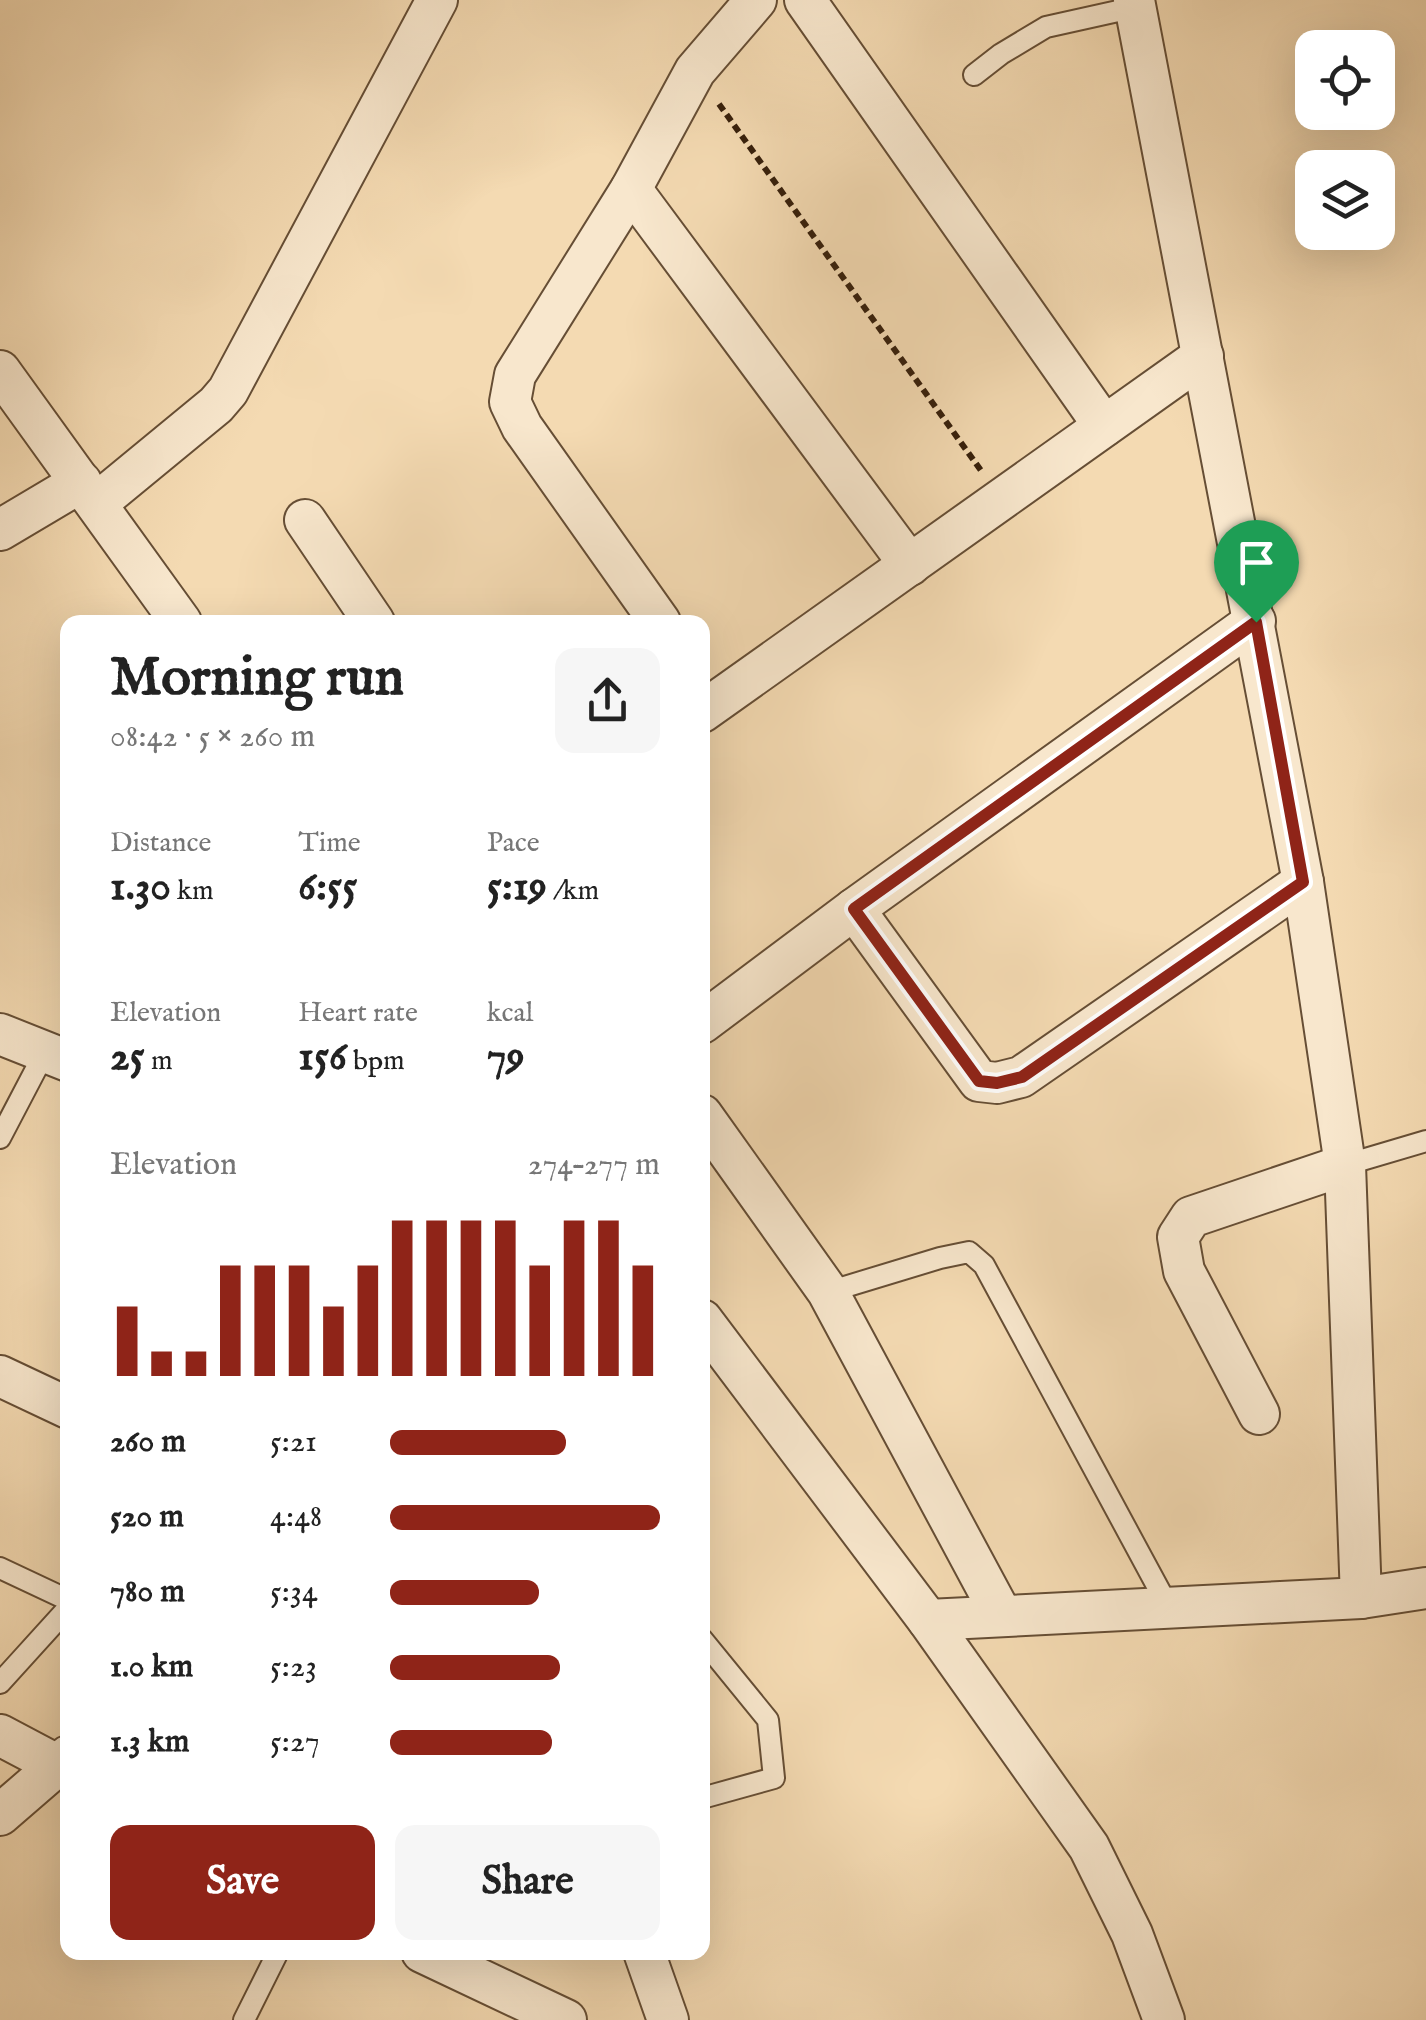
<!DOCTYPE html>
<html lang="en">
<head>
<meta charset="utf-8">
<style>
	body { margin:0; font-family:"IM FELL English",serif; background:#f6f6f6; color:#222; height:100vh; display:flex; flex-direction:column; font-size:38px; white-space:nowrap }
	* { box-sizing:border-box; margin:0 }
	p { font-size:32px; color:#767676 }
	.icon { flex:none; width:55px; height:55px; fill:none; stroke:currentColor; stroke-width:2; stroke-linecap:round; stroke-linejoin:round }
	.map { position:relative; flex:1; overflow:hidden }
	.details { position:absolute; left:60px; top:615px; width:650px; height:1345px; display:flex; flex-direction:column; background:#fff; border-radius:20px; box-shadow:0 10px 40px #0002 }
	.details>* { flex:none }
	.fabs { position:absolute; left:1295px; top:30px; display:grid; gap:20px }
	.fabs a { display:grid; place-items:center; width:100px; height:100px; border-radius:20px; background:#fff; box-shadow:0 10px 40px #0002; font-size:50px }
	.pin { position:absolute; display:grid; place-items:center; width:85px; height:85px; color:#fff; margin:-102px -42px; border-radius:50% 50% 50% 0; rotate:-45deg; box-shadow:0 0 10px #0007 }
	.pin .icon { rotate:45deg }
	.round { display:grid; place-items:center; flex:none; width:105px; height:105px; border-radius:20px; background:#f6f6f6 }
	.head { display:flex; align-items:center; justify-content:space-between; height:170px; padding:0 50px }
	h1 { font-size:55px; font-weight:700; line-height:75px }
	.metrics { display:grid; grid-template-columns:repeat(3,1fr); gap:15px; height:170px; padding:10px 50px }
	.metrics div { display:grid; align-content:center }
	.metrics b { font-size:42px; font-weight:700 }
	.metrics small { font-size:28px; font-weight:400 }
	.metrics p { font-size:28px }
	.chart { height:280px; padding:20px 50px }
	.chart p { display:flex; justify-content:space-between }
	.chart svg { width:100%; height:180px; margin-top:10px; stroke:#8f2418; stroke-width:6 }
	.action { display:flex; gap:20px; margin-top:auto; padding:20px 50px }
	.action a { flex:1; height:115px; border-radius:20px; background:#8f2418; color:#fff; font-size:40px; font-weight:700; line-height:115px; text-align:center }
	.action a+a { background:#f6f6f6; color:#222 }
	ul { padding:0 50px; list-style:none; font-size:32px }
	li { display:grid; grid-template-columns:160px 120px 1fr; align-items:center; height:75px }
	li i { height:25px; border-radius:12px; background:#8f2418 }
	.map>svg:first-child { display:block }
</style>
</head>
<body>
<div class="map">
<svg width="1426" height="2020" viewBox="0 0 1426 2020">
	<rect width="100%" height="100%" fill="#f4dab2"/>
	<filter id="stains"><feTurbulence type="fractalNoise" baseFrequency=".002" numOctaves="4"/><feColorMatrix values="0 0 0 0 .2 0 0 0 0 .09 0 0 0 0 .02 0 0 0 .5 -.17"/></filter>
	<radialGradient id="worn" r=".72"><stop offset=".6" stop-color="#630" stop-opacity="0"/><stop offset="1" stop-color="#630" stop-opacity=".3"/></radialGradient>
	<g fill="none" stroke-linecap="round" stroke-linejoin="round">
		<g stroke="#664e35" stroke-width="24">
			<g id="lane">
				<path d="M974,75L1001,54L1046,27L1136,7"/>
				<path d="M0,1138L45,1052"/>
				<path d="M1345,1165L1426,1141"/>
				<path d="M828,1292L940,1258L969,1252L984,1265L1169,1608"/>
				<path d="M0,1568L68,1600"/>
				<path d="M702,1639L768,1720L774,1778L702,1798"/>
				<path d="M0,1683L68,1608"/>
				<path d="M244,2020L278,1952"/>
			</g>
		</g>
		<g stroke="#664e35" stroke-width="44">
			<g id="street">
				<path d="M805,0L1104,426"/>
				<path d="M1134,0L1303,882L1345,1165L1361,1598"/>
				<path d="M631,189L910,565"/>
				<path d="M0,371L181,622"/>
				<path d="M97,503L216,405L228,391L437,0"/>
				<path d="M305,520L374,622"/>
				<path d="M0,530L81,482"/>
				<path d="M660,622L522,427L510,402L515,375L631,189L695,71L756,0"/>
				<path d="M702,712L1203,356"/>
				<path d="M854,909L979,1081L997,1083L1021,1077L1303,882"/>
				<path d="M702,1023L854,909L1255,621"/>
				<path d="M0,1034L68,1061"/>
				<path d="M702,1115L828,1292L1002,1616"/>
				<path d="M702,1320L928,1620L1089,1847L1132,1934L1164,2020"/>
				<path d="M0,1376L68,1408"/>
				<path d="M1259,1414L1184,1271L1178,1237L1191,1217L1345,1165"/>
				<path d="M928,1620L1361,1598L1426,1588"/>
				<path d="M0,1735L68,1771"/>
				<path d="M0,1815L68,1756"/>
				<path d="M422,1952L566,2020"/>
				<path d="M644,1952L668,2020"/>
			</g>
		</g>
		<path stroke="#361f0b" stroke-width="6" stroke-dasharray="8 5" stroke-linecap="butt" d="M719,104L982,472"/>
		<use href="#lane" stroke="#f8e7cd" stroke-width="20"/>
		<use href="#street" stroke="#f8e7cd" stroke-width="40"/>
	</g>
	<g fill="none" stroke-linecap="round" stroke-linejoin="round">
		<g stroke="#fff" stroke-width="20">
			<path id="route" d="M1256,622L1303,882L1022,1077L997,1083L979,1081L854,909Z"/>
		</g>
		<use href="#route" stroke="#8f2418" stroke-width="12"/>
	</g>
	<rect width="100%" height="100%" filter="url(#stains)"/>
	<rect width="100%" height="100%" fill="url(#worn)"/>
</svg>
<div class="fabs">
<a><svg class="icon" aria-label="locate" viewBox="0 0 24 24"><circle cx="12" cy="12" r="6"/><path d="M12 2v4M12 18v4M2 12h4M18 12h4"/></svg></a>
<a><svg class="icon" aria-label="layers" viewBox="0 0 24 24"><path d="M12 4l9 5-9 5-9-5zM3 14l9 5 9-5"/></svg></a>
</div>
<div class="pin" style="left:1256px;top:622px;background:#1e9e55"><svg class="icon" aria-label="arrive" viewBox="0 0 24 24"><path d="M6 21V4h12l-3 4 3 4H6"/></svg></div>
<section class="details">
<div class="head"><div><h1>Morning run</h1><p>08:42 · 5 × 260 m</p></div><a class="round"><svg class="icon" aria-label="share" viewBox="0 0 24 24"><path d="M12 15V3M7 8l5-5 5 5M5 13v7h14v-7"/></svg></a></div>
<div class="metrics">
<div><p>Distance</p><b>1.30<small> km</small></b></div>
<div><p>Time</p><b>6:55</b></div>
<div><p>Pace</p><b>5:19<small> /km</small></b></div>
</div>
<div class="metrics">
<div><p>Elevation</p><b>25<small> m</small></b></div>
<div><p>Heart rate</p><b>156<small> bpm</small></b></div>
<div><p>kcal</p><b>79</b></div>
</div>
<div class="chart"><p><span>Elevation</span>274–277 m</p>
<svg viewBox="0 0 160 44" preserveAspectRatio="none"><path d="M5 44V27M15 44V38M25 44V38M35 44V17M45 44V17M55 44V17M65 44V27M75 44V17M85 44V6M95 44V6M105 44V6M115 44V6M125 44V17M135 44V6M145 44V6M155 44V17"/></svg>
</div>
<ul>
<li><b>260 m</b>5:21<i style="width:65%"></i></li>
<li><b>520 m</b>4:48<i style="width:100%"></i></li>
<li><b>780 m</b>5:34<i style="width:55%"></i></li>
<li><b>1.0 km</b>5:23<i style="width:63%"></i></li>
<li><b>1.3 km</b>5:27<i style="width:60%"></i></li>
</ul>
<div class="action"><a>Save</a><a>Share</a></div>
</section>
</div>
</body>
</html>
